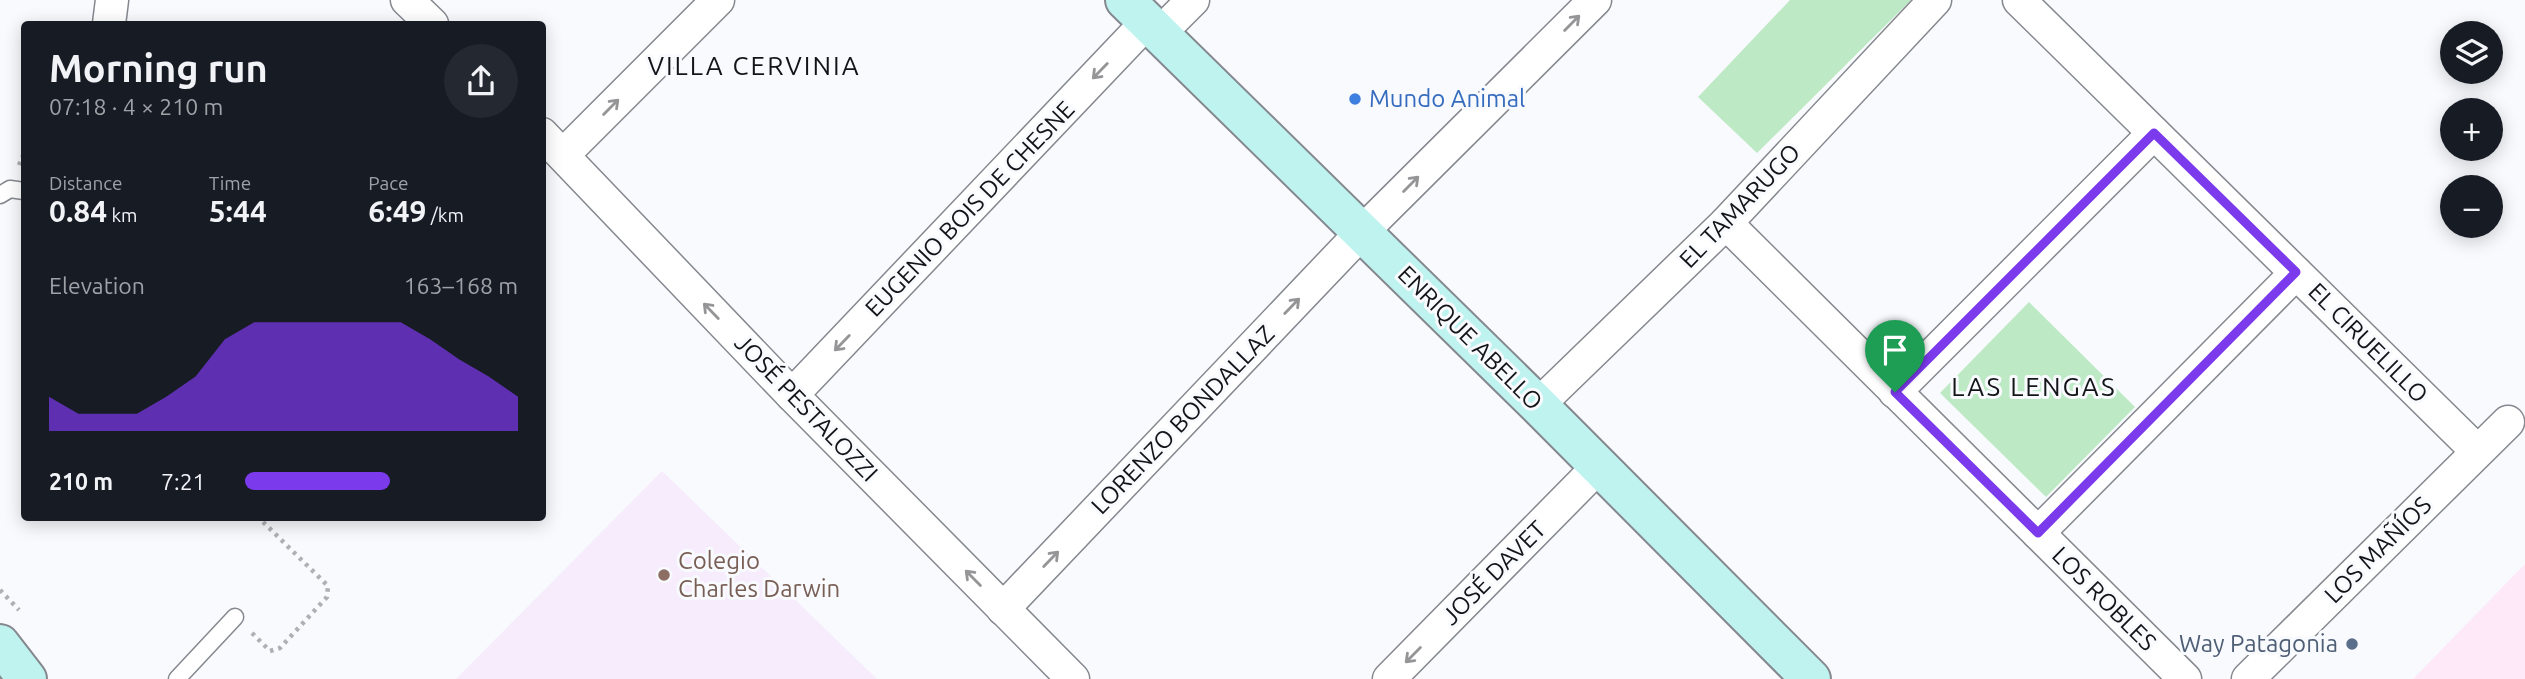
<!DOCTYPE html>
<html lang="en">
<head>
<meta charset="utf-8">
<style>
	body { margin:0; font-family:Ubuntu,sans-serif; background:#242831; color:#f1f3f6; height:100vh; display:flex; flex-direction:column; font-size:26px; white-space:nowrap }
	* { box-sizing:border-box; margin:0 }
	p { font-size:23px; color:#9ea1a6 }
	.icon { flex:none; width:38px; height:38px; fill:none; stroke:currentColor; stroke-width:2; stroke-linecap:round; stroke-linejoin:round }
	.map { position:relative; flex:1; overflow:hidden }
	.side { position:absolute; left:21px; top:21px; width:525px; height:500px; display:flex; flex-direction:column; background:#171b24; border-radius:7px; box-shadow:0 4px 18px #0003 }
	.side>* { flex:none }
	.controls { position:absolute; left:2440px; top:21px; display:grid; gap:14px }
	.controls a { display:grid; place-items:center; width:63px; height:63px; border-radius:50%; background:#171b24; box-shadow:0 4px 18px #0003; font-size:35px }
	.pin { position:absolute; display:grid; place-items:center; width:60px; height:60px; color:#fff; margin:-72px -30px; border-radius:50% 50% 50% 0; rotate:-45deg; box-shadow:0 0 7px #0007 }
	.pin .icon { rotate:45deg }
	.round { display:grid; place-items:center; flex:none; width:74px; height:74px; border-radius:37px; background:#242831 }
	.overview { display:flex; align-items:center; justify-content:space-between; height:119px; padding:0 28px }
	h1 { font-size:38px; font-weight:700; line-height:52px }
	.stats { display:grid; grid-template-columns:repeat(3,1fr); gap:10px; height:119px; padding:7px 28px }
	.stats div { display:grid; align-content:center }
	.stats b { font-size:30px; font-weight:700 }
	.stats small { font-size:19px; font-weight:400 }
	.stats p { font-size:19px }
	.chart { height:196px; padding:14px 28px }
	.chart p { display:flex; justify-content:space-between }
	.chart svg { width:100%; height:126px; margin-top:7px; fill:#7c3aed; opacity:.7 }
	ul { padding:0 28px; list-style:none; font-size:23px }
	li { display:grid; grid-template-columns:112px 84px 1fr; align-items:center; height:52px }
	li i { height:18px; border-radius:9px; background:#7c3aed }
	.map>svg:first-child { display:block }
</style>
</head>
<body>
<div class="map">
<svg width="2525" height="679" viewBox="0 0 2525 679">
	<rect width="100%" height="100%" fill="#f8fafe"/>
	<path fill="#fee9f9" d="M2525,564V679H2413Z"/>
	<path fill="#f6ecfc" d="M662,471L877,679H456Z"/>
	<g fill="#bee9c5">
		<path d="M1790,0H1911L1757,153L1698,97Z"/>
		<path d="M2029,302L2135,407L2046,497L1940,393Z"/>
	</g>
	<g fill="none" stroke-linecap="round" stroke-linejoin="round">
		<g stroke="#85888e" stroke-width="19">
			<g id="lane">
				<path d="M0,195L10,189L24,191"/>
				<path d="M177,679L235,617"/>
			</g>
		</g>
		<g stroke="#85888e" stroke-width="35">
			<g id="street">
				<path d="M407,0L432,24"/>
				<path d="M2019,0L2477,451"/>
				<path d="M109,24L112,0"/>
				<path d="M1159,34L1193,0"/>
				<path d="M542,134L792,395L1073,679"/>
				<path d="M563,155L718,0"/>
				<path d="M1726,223L2185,679"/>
				<path d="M1895,392L2154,133"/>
				<path d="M792,395L1147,22"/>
				<path d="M1538,405L1726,223L1935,0"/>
				<path d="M2038,533L2296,273"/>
				<path d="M1003,609L1362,232L1595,0"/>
				<path d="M1389,679L1598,467"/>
				<path d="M2248,679L2508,422"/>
			</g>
		</g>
		<g stroke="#85888e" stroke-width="42">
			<g id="secondary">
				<path d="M1125,0L1538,405L1811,679"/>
				<path d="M0,644L27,679"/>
			</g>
		</g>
		<g stroke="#aeb0b4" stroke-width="4.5" stroke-dasharray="3.5 5" stroke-linecap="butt">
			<path d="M19,165L24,153"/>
			<path d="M0,590L19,610"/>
			<path d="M252,633L270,651L280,648L327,597L328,586L259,518"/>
		</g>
		<use href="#lane" stroke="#fff" stroke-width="16"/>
		<use href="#street" stroke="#fff" stroke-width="32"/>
		<use href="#secondary" stroke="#bef3f0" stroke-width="38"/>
	</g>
	<defs><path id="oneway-shaft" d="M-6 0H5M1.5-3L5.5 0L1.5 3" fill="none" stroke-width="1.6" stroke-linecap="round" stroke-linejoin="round" transform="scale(1.75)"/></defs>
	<g stroke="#959597">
		<use href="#oneway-shaft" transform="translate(1572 23) rotate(-45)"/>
		<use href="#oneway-shaft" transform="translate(1100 71) rotate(134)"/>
		<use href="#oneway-shaft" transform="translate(611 107) rotate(-45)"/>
		<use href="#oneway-shaft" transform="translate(1411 184) rotate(-45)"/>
		<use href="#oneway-shaft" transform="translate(1292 306) rotate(-46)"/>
		<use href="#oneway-shaft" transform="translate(711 311) rotate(-134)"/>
		<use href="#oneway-shaft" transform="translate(842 343) rotate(134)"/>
		<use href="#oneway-shaft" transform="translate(1051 559) rotate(-46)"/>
		<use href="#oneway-shaft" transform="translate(973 578) rotate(-135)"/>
		<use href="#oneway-shaft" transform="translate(1413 655) rotate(135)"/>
	</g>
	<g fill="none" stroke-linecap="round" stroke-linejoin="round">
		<g stroke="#fff" stroke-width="14">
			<path id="route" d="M2154,133L2296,272L2038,533L1895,392Z"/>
		</g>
		<use href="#route" stroke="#7c3aed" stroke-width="9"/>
	</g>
	<circle fill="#3f7fe0" stroke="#f8fafe" stroke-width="2.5" cx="1355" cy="99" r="7"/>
	<circle fill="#8d6e63" stroke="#f8fafe" stroke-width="2.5" cx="664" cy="575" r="7"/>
	<circle fill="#5c6f8a" stroke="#f8fafe" stroke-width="2.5" cx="2352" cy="644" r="7"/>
	<g text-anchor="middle" stroke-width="6" stroke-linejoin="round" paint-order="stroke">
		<g font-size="24" fill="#366cbe" stroke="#f8fafe" text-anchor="start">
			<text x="1369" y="107">Mundo Animal</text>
		</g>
		<g font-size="24" fill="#131417" stroke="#f8fafe">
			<text transform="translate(1740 206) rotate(-46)" y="8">EL TAMARUGO</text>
			<text transform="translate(970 209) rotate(-46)" y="8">EUGENIO BOIS DE CHESNE</text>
			<text transform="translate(1470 338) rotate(45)" y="8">ENRIQUE ABELLO</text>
			<text transform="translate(2368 343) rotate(45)" y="8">EL CIRUELILLO</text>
			<text transform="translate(806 408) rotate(46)" y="8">JOSÉ PESTALOZZI</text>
			<text transform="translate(1183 420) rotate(-46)" y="8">LORENZO BONDALLAZ</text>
			<text transform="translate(2378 550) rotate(-45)" y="8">LOS MAÑÍOS</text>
			<text transform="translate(1494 573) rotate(-45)" y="8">JOSÉ DAVET</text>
			<text transform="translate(2104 599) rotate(45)" y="8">LOS ROBLES</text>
		</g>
		<g font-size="24" fill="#785e54" stroke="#f8fafe" text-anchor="start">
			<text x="678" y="569">Colegio<tspan x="678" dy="28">Charles Darwin</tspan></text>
		</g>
		<g font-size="24" fill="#4e5e75" stroke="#f8fafe" text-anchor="end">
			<text x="2338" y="652">Way Patagonia</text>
		</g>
		<g font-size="26" letter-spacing="2" fill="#131417" stroke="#f8fafe">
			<text x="754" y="75">VILLA CERVINIA</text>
			<text x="2034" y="396">LAS LENGAS</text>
		</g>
	</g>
</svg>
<div class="controls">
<a><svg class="icon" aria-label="layers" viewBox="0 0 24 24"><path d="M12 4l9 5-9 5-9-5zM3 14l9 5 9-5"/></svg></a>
<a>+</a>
<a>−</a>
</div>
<div class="pin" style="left:1895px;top:392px;background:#1e9e55"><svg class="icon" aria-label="arrive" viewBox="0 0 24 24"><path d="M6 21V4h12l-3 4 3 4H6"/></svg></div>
<section class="side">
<div class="overview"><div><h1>Morning run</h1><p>07:18 · 4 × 210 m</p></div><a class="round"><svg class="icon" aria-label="share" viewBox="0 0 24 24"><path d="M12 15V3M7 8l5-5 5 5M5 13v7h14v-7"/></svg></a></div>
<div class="stats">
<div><p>Distance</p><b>0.84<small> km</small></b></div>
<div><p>Time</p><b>5:44</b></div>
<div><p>Pace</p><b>6:49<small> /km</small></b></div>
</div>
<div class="chart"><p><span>Elevation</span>163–168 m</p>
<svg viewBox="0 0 160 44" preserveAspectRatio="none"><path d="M0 44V32L10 38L20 38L30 38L40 32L50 25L60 12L70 6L80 6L90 6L100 6L110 6L120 6L130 12L140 19L150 25L160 32V44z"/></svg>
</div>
<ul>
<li><b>210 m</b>7:21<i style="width:53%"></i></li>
</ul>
</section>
</div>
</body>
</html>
